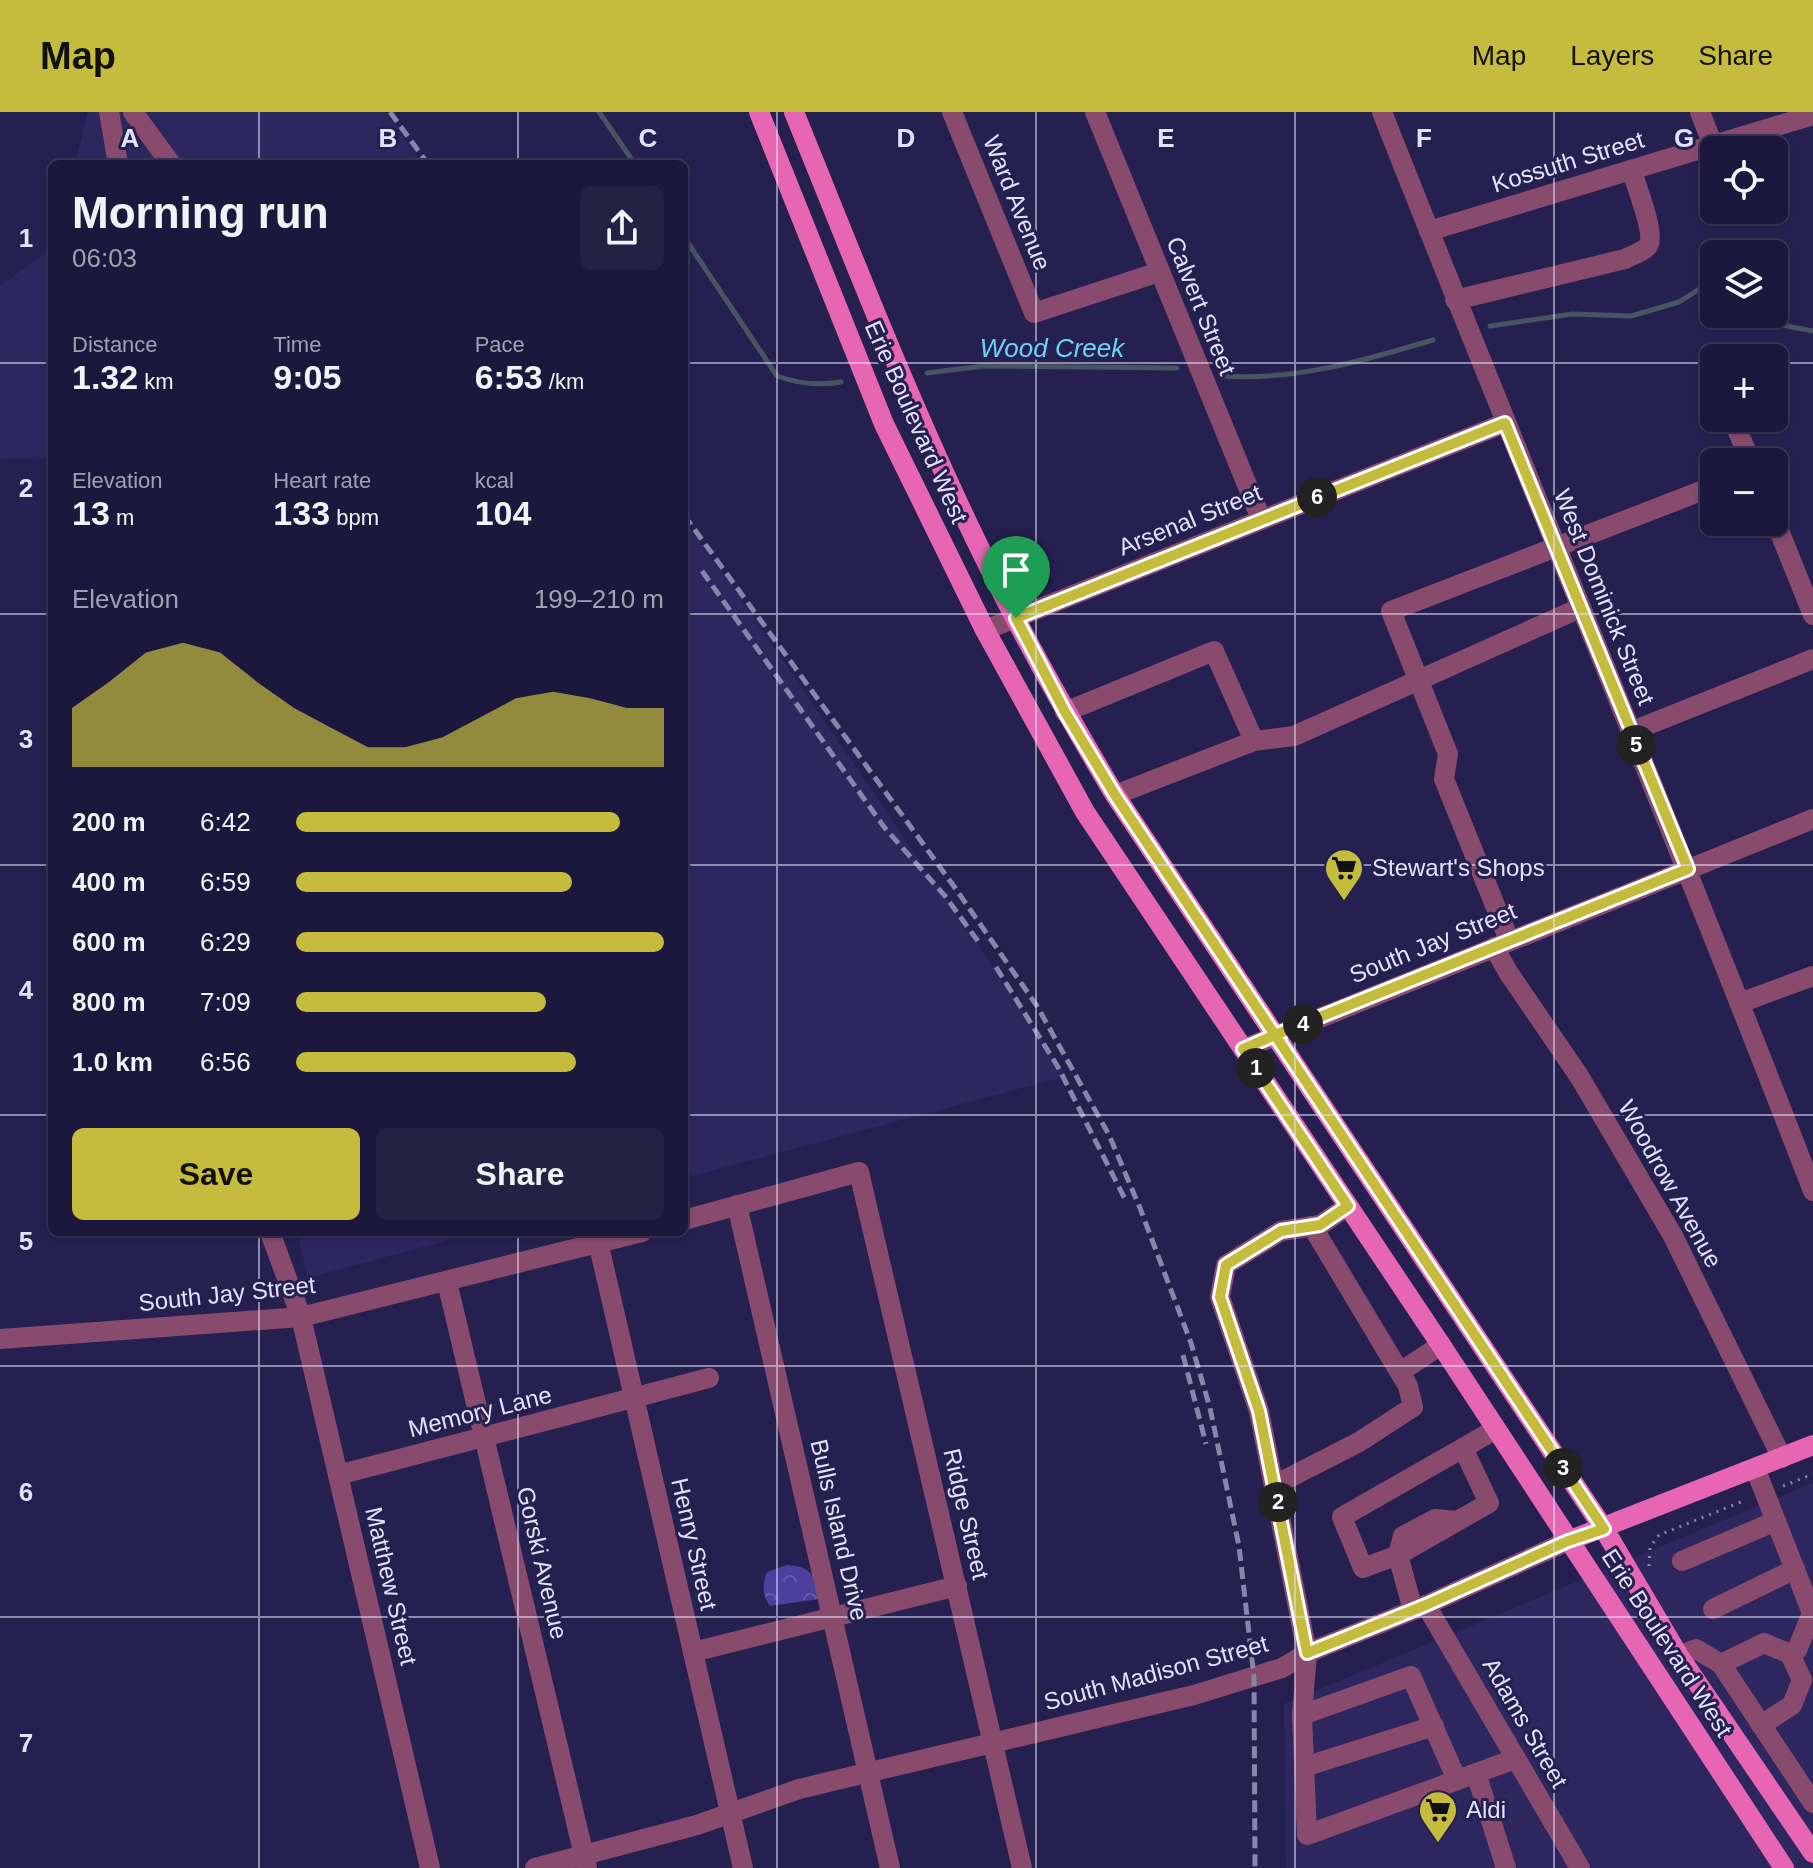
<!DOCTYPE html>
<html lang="en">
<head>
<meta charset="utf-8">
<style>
	body { margin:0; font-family:Arial,sans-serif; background:#252144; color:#f1f3f6; height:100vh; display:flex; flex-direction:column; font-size:30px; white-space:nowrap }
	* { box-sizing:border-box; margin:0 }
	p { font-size:26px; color:#a0a0b0 }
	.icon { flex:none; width:44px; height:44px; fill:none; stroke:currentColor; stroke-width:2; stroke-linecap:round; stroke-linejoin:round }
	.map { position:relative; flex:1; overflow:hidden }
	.panel { position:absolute; left:48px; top:48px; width:640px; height:1076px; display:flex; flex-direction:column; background:#1c183d; border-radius:12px; box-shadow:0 2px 6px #0004,0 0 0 2px #3a3757 }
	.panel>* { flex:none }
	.tools { position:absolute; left:1700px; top:24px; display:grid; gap:16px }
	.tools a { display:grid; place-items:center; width:88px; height:88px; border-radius:12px; background:#1c183d; box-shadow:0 2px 6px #0004,0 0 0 2px #3a3757; font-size:40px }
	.pin { position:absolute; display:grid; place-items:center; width:68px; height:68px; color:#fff; margin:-82px -34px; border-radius:50% 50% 50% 0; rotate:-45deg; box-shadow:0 0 8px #0007 }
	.pin .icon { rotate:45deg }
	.km { position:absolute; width:40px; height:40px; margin:-20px; border-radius:50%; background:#222; color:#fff; font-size:22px; line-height:40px; text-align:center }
	.round { display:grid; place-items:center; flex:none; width:84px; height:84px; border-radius:12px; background:#252144 }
	.head { display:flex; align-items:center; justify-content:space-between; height:136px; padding:0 24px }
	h1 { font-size:44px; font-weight:700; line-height:60px }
	.metrics { display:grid; grid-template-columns:repeat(3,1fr); gap:12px; height:136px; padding:8px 24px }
	.metrics div { display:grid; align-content:center }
	.metrics b { font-size:34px; font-weight:700 }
	.metrics small { font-size:22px; font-weight:400 }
	.metrics p { font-size:22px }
	.chart { height:224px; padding:16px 24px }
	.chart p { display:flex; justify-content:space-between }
	.chart svg { width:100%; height:144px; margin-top:8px; fill:#c5bc3d; opacity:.7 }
	.button { display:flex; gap:16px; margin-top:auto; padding:16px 24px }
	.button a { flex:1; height:92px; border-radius:12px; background:#c5bc3d; color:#111; font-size:32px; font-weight:700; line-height:92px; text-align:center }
	.button a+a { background:#252144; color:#f1f3f6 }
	ul { padding:0 24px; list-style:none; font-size:26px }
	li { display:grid; grid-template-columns:128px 96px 1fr; align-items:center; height:60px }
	li i { height:20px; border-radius:10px; background:#c5bc3d }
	header { display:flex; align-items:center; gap:48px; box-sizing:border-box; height:112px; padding:0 40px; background:#c5bc3d; color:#111 }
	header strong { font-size:38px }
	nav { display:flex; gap:44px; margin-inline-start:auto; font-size:28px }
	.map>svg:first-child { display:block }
</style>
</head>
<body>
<header>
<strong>Map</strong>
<nav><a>Map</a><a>Layers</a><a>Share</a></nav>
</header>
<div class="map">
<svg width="1813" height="1756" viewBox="0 0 1813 1756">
	<defs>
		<pattern id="forest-crowns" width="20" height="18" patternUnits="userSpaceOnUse" patternTransform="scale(2)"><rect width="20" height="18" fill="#4d3f9e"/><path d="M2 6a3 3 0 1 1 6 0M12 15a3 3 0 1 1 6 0" fill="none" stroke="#665aac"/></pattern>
	</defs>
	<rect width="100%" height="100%" fill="#262051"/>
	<g fill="#2e265e">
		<path d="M88,0H385L423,52H75Z"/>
		<path d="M52,137V346L0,347V174Z"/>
		<path d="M684,408L728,468L1067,964L684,1066Z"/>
		<path d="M297,1120H479L308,1166Z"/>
		<path d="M1813,1371V1756H1286L1284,1592Z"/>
	</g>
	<path fill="url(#forest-crowns)" d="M787,1453C813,1455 814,1463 819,1487L770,1494C762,1483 762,1473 767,1460Z"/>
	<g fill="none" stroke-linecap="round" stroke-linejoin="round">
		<g stroke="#475562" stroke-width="5">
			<path d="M599,0L635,52"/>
			<path d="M684,125L777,264C799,272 818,274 841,270"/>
			<path d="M1738,202L1740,205L1813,219"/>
			<path d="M1490,214L1572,202L1631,204L1679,190L1701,176L1714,177"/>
			<path d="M927,261L983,254L1177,256"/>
			<path d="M1223,264C1295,269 1366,248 1433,228"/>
		</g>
		<g stroke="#8785aa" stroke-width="3" stroke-dasharray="2 6" stroke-linecap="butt">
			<path d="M1783,1374L1813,1362"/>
			<path d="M1649,1454L1650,1435L1659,1423L1746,1388"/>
		</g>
		<g stroke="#884b6e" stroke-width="20">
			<path d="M109,0L118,52"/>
			<path d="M133,0L171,52"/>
			<path d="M952,0L1034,201L1159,160"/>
			<path d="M1095,0L1261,407"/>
			<path d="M1382,0C1524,360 1674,718 1813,1079"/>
			<path d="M1700,0L1713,33"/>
			<path d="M1429,119L1813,3"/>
			<path d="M1455,188L1625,147C1633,143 1643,140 1648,134C1656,122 1636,74 1632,59"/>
			<path d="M1732,306L1751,350"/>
			<path d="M1774,406L1813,503"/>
			<path d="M985,518L1505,311"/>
			<path d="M1065,600L1214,539L1254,629L1294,624L1580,496"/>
			<path d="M1630,620L1813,547"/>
			<path d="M1115,683L1254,629"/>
			<path d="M1509,828L1444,667L1448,642L1391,499L1714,374"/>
			<path d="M1494,835L1508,860L1579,964L1673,1124L1782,1346"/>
			<path d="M1740,891L1813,864"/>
			<path d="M1243,937L1813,707"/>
			<path d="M737,1093L890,1756"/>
			<path d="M1348,1094L1320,1113L1281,1119L1226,1153L1220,1185L1259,1299L1307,1541L1302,1603L1307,1723L1515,1647"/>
			<path d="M684,1108L859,1060L1022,1756"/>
			<path d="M270,1120L301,1205L430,1756"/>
			<path d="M596,1121L743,1756"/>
			<path d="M447,1170L587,1756"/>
			<path d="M0,1227L301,1205L642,1120"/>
			<path d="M1400,1260L1441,1233"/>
			<path d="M1463,1336L1496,1317"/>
			<path d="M1755,1356L1812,1501L1797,1538L1790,1542"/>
			<path d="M338,1363L709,1266"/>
			<path d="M1275,1373L1359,1330L1413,1295L1408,1274L1312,1114"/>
			<path d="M1682,1449L1776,1409"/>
			<path d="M1426,1493L1580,1756"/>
			<path d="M1713,1497L1795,1457"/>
			<path d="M1413,1498L1398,1443L1489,1391L1463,1336L1342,1405L1363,1456L1398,1443L1403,1424L1435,1407L1457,1409"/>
			<path d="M693,1540L957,1474"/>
			<path d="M1679,1544L1696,1537L1721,1552L1813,1691"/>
			<path d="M1721,1552L1764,1531L1790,1542L1802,1568L1792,1593L1761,1613"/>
			<path d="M1302,1603L1411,1564L1457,1668"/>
			<path d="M1304,1655L1434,1614"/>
			<path d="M1476,1661L1506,1756"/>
			<path d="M535,1756L697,1713L799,1677L1194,1583L1282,1556L1307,1541L1426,1493L1568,1429"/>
		</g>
		<g stroke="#e666b4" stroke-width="20">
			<path d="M759,0L884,312L985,518L1085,700L1441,1233L1784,1756"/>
			<path d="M794,0C846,128 896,257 954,382C1001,485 1057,586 1115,683L1604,1417L1679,1544L1813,1741"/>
			<path d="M1568,1429L1813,1333"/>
		</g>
		<g stroke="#8885aa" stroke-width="5" stroke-dasharray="12 6" stroke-linecap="butt">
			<path d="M390,0L428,52"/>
			<path d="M684,403L953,773L1037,894L1109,1023L1140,1096L1191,1231L1210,1296L1239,1434L1254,1565L1255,1756"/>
			<path d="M702,459L884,715L945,784L980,832"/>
			<path d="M996,855L1058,955L1126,1089"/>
			<path d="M1183,1243L1206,1332"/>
		</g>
	</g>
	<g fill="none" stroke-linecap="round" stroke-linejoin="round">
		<g stroke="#fff" stroke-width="16">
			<path id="route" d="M1016,506L1065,600L1115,683L1275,923L1243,937L1348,1094L1320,1113L1281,1119L1226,1153L1220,1185L1259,1299L1307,1541L1426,1493L1568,1429L1604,1417L1275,923L1688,757L1505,311L1016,506"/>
		</g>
		<use href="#route" stroke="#c5bc3d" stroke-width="10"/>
	</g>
	<path fill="none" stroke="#e2e2fc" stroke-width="2" stroke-opacity="0.55" d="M259,0V52M518,0V52M777,0V1756M1036,0V1756M1295,0V1756M1554,0V1756M0,251H52M684,251H1714M1774,251H1813M0,502H52M684,502H1813M0,753H52M684,753H1813M0,1003H52M684,1003H1813M259,1120V1756M518,1120V1756M0,1254H1813M0,1505H1813"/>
	<defs>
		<g id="supermarket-pin" transform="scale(2)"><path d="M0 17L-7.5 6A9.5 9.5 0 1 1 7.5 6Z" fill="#c5bc3d" stroke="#262051"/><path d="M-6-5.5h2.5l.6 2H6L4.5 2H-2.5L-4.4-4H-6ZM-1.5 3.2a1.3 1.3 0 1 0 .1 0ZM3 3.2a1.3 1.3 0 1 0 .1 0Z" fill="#111"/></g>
	</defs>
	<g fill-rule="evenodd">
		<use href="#supermarket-pin" x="1344" y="756"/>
		<use href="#supermarket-pin" x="1438" y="1698"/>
	</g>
	<g text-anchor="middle" stroke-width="6" stroke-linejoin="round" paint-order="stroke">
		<g font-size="24" fill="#e2e2fc" stroke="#262051">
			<text transform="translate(1568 50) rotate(-17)" y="8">Kossuth Street</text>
			<text transform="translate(1017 91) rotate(68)" y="8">Ward Avenue</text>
			<text transform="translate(1201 194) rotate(68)" y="8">Calvert Street</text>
			<text transform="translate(916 310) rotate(66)" y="8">Erie Boulevard West</text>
			<text transform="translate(1190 408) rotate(-22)" y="8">Arsenal Street</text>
			<text transform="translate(1604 485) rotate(68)" y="8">West Dominick Street</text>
			<text transform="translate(1433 831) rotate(-22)" y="8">South Jay Street</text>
			<text transform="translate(1670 1072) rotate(61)" y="8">Woodrow Avenue</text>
			<text transform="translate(227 1182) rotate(-6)" y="8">South Jay Street</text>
			<text transform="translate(480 1300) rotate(-14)" y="8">Memory Lane</text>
			<text transform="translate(966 1402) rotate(77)" y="8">Ridge Street</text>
			<text transform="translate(839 1418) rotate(77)" y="8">Bulls Island Drive</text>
			<text transform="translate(694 1432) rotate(77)" y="8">Henry Street</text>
			<text transform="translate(542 1451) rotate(77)" y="8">Gorski Avenue</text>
			<text transform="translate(391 1474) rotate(77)" y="8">Matthew Street</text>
			<text transform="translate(1667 1531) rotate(57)" y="8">Erie Boulevard West</text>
			<text transform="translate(1156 1561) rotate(-15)" y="8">South Madison Street</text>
			<text transform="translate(1525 1611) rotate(60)" y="8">Adams Street</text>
		</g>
		<g font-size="24" fill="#e2e2fc" stroke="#262051" text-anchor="start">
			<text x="1372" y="764">Stewart's Shops</text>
			<text x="1466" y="1706">Aldi</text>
		</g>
		<g font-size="26" font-style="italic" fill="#6dd2f9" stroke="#262051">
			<text x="1052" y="245">Wood Creek</text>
		</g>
	</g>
	<g font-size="26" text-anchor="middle" font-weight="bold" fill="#e2e2fc" stroke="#262051" stroke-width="6" stroke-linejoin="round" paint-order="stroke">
		<text x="130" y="35">A</text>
		<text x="388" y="35">B</text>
		<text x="648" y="35">C</text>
		<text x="906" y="35">D</text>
		<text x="1166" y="35">E</text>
		<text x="1424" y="35">F</text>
		<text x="1684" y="35">G</text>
		<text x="26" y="135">1</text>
		<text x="26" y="385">2</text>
		<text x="26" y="636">3</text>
		<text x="26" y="887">4</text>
		<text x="26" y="1138">5</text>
		<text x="26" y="1389">6</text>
		<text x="26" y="1640">7</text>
	</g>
</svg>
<div class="tools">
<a><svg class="icon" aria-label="locate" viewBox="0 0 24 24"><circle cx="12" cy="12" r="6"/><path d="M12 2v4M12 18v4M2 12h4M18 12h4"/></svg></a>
<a><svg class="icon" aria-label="layers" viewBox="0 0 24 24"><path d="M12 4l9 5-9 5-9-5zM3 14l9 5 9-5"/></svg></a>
<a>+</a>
<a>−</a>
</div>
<div class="pin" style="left:1016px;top:506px;background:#1e9e55"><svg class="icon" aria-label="arrive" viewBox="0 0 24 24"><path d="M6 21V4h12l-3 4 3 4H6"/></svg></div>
<b class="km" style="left:1256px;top:956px">1</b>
<b class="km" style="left:1278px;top:1390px">2</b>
<b class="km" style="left:1563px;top:1356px">3</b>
<b class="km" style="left:1303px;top:912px">4</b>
<b class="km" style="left:1636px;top:633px">5</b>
<b class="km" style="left:1317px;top:385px">6</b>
<section class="panel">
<div class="head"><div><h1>Morning run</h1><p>06:03</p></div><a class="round"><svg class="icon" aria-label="share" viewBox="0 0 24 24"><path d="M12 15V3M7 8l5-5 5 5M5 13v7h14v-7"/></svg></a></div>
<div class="metrics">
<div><p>Distance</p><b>1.32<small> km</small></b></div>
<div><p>Time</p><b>9:05</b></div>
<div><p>Pace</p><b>6:53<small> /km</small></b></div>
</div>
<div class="metrics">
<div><p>Elevation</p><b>13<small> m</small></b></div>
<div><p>Heart rate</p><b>133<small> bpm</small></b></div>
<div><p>kcal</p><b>104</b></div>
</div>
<div class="chart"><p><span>Elevation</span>199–210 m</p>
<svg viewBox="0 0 160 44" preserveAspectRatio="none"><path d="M0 44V26L10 18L20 9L30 6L40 9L50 18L60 26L70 32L80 38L90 38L100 35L110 29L120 23L130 21L140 23L150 26L160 26V44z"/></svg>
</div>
<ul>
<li><b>200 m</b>6:42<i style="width:88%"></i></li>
<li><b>400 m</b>6:59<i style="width:75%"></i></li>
<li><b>600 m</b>6:29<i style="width:100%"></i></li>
<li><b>800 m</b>7:09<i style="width:68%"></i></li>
<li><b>1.0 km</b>6:56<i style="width:76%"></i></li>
</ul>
<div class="button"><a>Save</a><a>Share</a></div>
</section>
</div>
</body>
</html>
